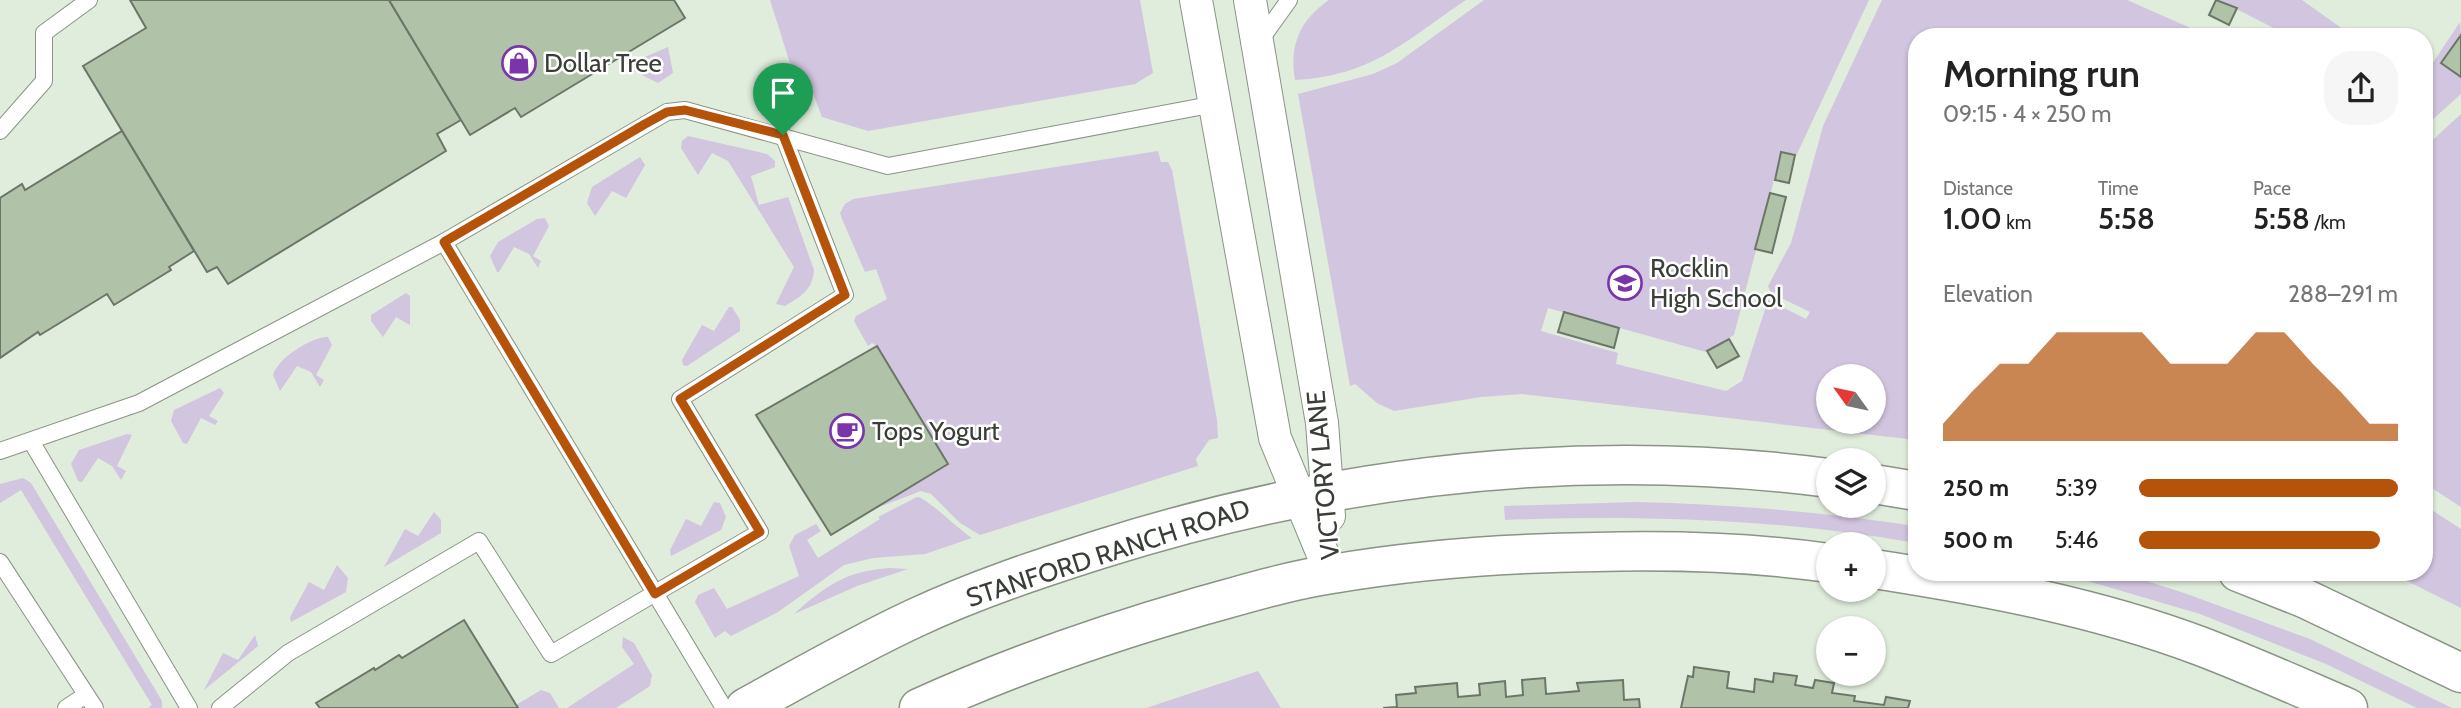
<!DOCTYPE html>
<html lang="en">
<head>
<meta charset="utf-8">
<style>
	body { margin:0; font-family:Cabin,sans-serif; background:#f6f6f6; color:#222; height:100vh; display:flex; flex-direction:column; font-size:26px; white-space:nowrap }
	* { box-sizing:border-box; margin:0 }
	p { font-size:23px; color:#767676 }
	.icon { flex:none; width:38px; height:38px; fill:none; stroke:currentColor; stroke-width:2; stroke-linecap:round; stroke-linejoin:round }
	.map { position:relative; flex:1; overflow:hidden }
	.drawer { position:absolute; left:1908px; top:28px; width:525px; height:553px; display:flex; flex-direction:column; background:#fff; border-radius:28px; box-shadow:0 2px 5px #0004 }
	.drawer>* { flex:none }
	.needle { width:46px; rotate:303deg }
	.controls { position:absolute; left:1816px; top:364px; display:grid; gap:14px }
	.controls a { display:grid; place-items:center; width:70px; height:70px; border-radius:50%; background:#fff; box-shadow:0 2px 5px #0004; font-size:35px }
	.pin { position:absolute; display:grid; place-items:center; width:60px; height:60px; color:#fff; margin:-72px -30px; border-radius:50% 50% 50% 0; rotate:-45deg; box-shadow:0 0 7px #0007 }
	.pin .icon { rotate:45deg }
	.round { display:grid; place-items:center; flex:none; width:74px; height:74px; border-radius:28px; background:#f6f6f6 }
	.overview { display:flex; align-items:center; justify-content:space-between; height:119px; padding:0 35px }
	h1 { font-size:38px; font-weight:600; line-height:52px }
	.stats { display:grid; grid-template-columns:repeat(3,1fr); gap:10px; height:119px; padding:7px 35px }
	.stats div { display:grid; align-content:center }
	.stats b { font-size:30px; font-weight:600 }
	.stats small { font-size:19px; font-weight:400 }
	.stats p { font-size:19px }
	.chart { height:196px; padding:14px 35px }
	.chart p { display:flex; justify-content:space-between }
	.chart svg { width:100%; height:126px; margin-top:7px; fill:#b45309; opacity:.7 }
	ul { padding:0 35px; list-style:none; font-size:23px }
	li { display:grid; grid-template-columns:112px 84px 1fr; align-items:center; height:52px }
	li i { height:18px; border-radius:9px; background:#b45309 }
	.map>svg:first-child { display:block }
</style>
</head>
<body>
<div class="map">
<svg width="2461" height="708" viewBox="0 0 2461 708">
	<rect width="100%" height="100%" fill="#e0ecdc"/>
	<g fill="#d2c5df" fill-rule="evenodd">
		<path d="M770,0H1140L1153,73L1135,84L868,131L822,117L809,83L794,76Z"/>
		<path d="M1329,0H1466C1406,40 1373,76 1295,80C1289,45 1300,20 1329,0Z"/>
		<path d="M1484,0H1869L1796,156L1781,153L1734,335L1706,352L1548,308L1541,331L1618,353L1616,364L1726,391L1742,381L1768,300L1806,319L1810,312L1771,293L1768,286L1791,243L1823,126L1882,0H2127L2211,37H1916V440L1522,394L1481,397L1394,411L1377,403L1355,384L1350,386L1298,94L1373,74L1397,63ZM1829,376H1874V422H1829Z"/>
		<path d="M2219,0H2302L2354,37H2291Z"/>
		<path d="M2460,22L2461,35L2442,63L2461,77V94L2432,120L2424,116V76Z"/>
		<path d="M668,47L673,73L658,83L624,66Z"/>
		<path d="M2461,114V507L2424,483V148Z"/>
		<path d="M688,136L767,154L775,161V167L751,176L759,205L788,197L814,270C813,290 800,297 785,306L776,304L794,267L728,161L712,153L698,175L681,148L682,141Z"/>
		<path d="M1158,151L1161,162H1168L1172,170L1217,420L1218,438L1209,440L1196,459L1198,466L980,535L960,523L931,494L921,491L874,509L948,464L877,346L872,343L868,346L854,321L856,316L887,299L876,269L865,272L842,219L840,213L845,204L853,199Z"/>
		<path d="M640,157L645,165L626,198L612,191L595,216L587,203L592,187Z"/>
		<path d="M545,218L549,226L533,256L541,261L538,268L529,254L514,247L499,272H497L490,256L498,242L537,219Z"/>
		<path d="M406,293L410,296V325L396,317L383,337L371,321V315Z"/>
		<path d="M729,307H732L740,320V331L687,366L683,365L682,360L702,325L714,331Z"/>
		<path d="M328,337L332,345L316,375L324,380L320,387L311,372L297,366L280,391L273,375C277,359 312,336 328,337Z"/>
		<path d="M220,388L224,393L209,416L218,421L215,425L201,418L187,444L183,443L171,421L174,410Z"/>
		<path d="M127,434L132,435L117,466L126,471L121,480L112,466L98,458L82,482L78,481L71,464L79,450Z"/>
		<path d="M23,478L31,483L162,701V708H148L152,705L21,490L0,503V484Z"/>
		<path d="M917,497C926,497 959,530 972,538L925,554L873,558L844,565L778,612L731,636L725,631L715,638L695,602L698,595L714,588L727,609L799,576L789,546L795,535L816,524L821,531L807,540L818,558L880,519L878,517Z"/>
		<path d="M714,502L720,503L726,517L721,530L671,556L670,550L686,519L701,526Z"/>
		<path d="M1635,502C1729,504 1823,512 1916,526V543C1780,519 1643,515 1505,520L1504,506Z"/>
		<path d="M2424,505L2461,529V608L2389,572H2424Z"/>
		<path d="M434,512L441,520V533L384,567L405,529L418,536Z"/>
		<path d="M337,565L348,578L346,592L291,622L290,617L309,582L324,590Z"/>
		<path d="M889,568L908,569L857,586L794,614C825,586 846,571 889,568Z"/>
		<path d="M2057,572H2119L2187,594L2310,639L2452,708H2417L2326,664L2200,614Z"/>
		<path d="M255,635L258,646L204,690L223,653L238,660Z"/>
		<path d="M623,637L634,643L652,675L650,686L616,708H567L634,664L622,647Z"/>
		<path d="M1258,671L1281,708H1146Z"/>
		<path d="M541,690L550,693L559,708H518L516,705Z"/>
	</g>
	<g fill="#b0c3a9" stroke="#6b7668" stroke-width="2">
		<path d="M130,0H389L461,120L437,134L446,151L228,284L217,267L207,272L83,66L146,28Z"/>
		<path d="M389,0H674L685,18L521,117L515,108L470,135Z"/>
		<path d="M2216,0L2237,8L2229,25L2209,15Z"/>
		<path d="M2461,35V77L2441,63Z"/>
		<path d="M122,131L194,251L169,267L171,270L114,305L107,294L40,335L38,332L0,358V198L22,184L25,190Z"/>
		<path d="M1781,152L1795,155L1789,183L1775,180Z"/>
		<path d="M1770,193L1786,197L1772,253L1755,249Z"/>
		<path d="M1564,312L1619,328L1614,348L1558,332Z"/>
		<path d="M1729,339L1739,356L1717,368L1707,351Z"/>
		<path d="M877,346L948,464L831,535L756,415Z"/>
		<path d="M464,620L518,708H320L316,703L374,668L375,670L399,655L402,658Z"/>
		<path d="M1694,667L1729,672L1727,688L1754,692L1755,679L1773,682L1774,673L1797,676L1795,685L1813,688L1815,680L1834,683L1832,693L1855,696L1854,701L1884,705L1886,697L1910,701L1908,708H1681L1688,676L1693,677Z"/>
		<path d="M1545,678L1546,694L1579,691L1577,683L1623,680L1624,700L1639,699L1640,708H1383L1397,707L1396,695L1416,693L1415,687L1457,683L1458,697L1480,695L1479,684L1505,681L1506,697L1523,695L1522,680Z"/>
	</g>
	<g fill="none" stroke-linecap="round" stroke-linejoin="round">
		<g stroke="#899485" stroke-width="18">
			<g id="lane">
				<path d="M1259,42L1289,0"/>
				<path d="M0,131L44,81V33L89,0"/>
				<path d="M444,242L724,708"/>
				<path d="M31,441L189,708"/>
				<path d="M0,451L139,403L444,242L667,112L685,110L888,166L1215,104"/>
				<path d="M0,562L95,708"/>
				<path d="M66,708L86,695"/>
				<path d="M220,708L288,653L479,541L551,654L760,532L680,399L845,295L783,135"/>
			</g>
		</g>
		<g stroke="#899485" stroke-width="34">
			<g id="street">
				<path d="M1196,0L1275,438L1331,574"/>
				<path d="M1250,0L1322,423L1329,516"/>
			</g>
		</g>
		<g stroke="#899485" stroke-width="41">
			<g id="secondary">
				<path d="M1874,484L1916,491"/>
				<path d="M1874,569C1984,586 2096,607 2200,646C2250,665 2299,687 2348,708"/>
				<path d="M2238,572L2306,599L2461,673"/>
				<path d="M745,708C801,677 857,645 915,618C975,590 1038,569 1101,549C1339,474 1581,446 1829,478"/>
				<path d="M919,708C1011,666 1101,635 1198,607C1242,595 1286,581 1332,574C1419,559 1507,553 1596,552C1674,550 1751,552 1829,563"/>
			</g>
		</g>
		<use href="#lane" stroke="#fff" stroke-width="16"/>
		<use href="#street" stroke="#fff" stroke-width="32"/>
		<use href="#secondary" stroke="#fff" stroke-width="38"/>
	</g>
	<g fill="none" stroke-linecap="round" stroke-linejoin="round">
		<g stroke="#fff" stroke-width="14">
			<path id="route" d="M685,110L783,135L845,295L680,399L760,532L655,594L444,242L645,124L667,112Z"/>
		</g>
		<use href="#route" stroke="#b45309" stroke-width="9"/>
	</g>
	<defs>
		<g id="shop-ring" transform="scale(1.75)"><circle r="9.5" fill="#fff" stroke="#7935a9" stroke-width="1.5"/><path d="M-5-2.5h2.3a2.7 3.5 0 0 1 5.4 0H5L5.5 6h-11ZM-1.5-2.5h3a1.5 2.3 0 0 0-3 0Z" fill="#7935a9"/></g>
		<g id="school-ring" transform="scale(1.75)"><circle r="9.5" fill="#fff" stroke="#7935a9" stroke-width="1.5"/><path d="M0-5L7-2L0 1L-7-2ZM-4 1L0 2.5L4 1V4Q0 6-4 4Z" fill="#7935a9"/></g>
		<g id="cafe-ring" transform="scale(1.75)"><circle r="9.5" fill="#fff" stroke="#7935a9" stroke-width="1.5"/><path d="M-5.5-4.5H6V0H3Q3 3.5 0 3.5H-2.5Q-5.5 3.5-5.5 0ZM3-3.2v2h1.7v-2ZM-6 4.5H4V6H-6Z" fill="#7935a9"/></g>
	</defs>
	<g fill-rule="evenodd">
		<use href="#shop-ring" x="519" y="63"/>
		<use href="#school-ring" x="1625" y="283"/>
		<use href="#cafe-ring" x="847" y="431"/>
	</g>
	<g text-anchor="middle" stroke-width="5" stroke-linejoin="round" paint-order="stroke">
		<g font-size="26" fill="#393e37" stroke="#fff" text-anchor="start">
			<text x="544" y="72">Dollar Tree</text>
			<text x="1650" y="277">Rocklin<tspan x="1650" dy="30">High School</tspan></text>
			<text x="872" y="440">Tops Yogurt</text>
		</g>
		<g font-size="26" fill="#393e37" stroke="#fff">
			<text transform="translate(1323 475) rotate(-95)" y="9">VICTORY LANE</text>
			<text transform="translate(1108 553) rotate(-18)" y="9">STANFORD RANCH ROAD</text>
		</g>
	</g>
</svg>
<div class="controls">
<a><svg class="needle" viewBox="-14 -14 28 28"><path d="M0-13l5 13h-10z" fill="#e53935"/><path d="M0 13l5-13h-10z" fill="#767676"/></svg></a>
<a><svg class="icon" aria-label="layers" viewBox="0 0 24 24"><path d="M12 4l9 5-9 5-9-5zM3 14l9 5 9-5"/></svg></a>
<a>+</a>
<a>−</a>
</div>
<div class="pin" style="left:783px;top:135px;background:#1e9e55"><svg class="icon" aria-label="arrive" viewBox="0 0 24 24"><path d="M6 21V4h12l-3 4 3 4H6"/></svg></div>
<section class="drawer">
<div class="overview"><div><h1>Morning run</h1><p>09:15 · 4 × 250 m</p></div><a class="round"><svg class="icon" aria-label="share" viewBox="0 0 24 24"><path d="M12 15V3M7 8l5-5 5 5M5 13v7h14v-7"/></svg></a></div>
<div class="stats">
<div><p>Distance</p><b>1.00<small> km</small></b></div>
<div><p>Time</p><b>5:58</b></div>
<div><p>Pace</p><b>5:58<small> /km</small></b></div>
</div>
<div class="chart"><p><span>Elevation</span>288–291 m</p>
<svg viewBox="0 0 160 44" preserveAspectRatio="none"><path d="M0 44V38L10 27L20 17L30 17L40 6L50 6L60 6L70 6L80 17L90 17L100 17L110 6L120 6L130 17L140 27L150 38L160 38V44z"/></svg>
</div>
<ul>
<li><b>250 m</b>5:39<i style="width:100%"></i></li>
<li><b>500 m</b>5:46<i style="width:93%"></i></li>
</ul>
</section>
</div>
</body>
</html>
